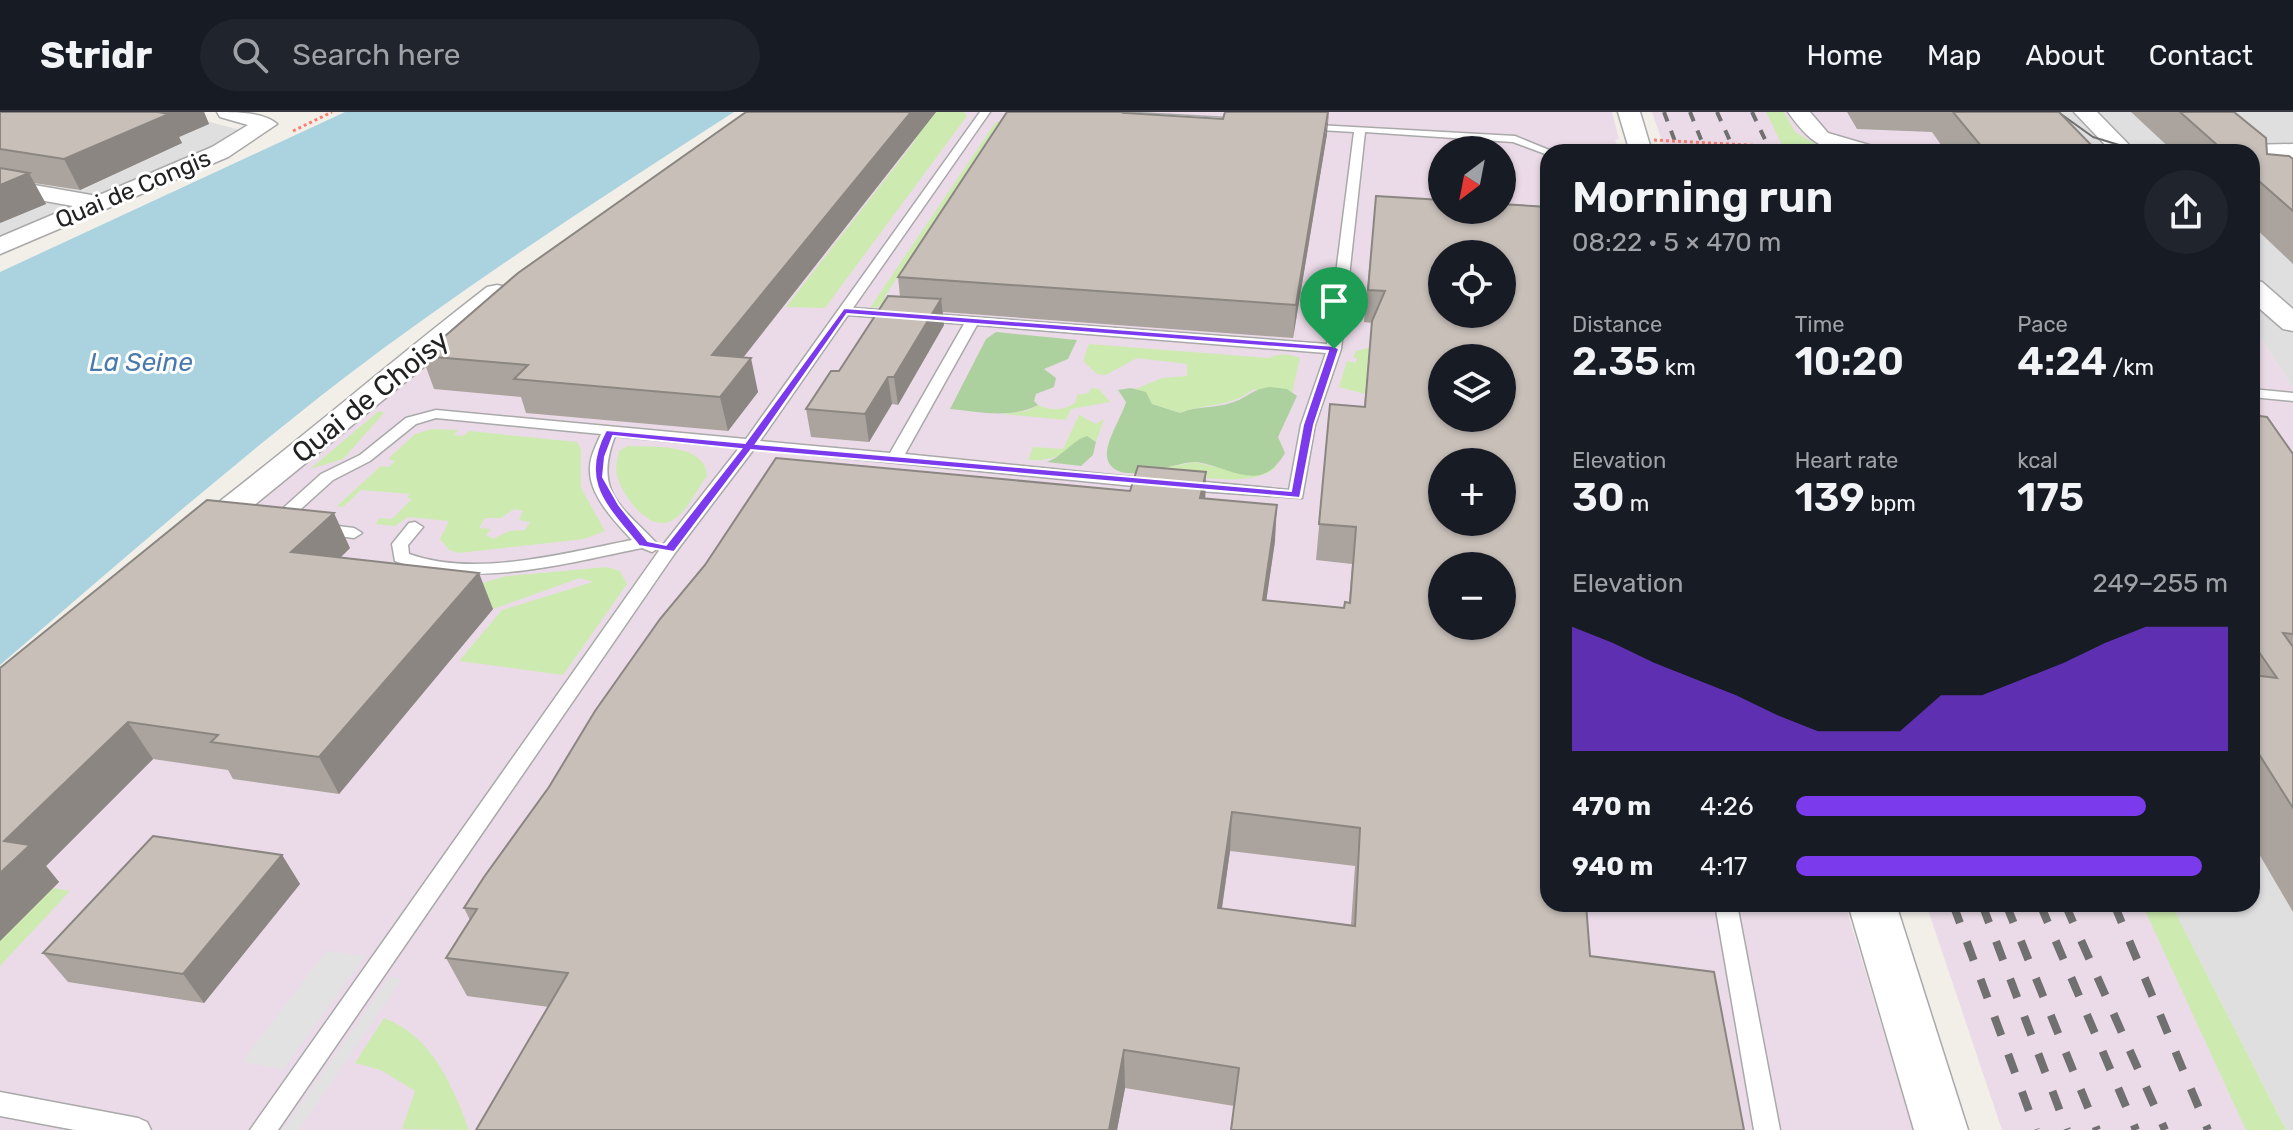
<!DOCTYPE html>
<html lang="en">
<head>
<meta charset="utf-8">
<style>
	body { margin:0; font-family:Rubik,sans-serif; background:#20242c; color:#f1f3f6; height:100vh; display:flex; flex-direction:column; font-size:30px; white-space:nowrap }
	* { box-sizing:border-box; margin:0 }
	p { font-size:26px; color:#9ea1a6 }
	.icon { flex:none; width:44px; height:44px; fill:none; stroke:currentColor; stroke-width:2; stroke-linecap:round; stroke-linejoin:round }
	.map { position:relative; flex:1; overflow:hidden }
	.sheet { position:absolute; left:1540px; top:32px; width:720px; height:768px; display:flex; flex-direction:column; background:#171b24; border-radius:24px; box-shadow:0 2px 6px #0004 }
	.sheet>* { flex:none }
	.needle { width:52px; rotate:212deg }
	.fabs { position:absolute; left:1428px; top:24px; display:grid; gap:16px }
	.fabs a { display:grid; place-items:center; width:88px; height:88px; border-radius:50%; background:#171b24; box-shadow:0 2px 6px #0004; font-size:40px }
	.pin { position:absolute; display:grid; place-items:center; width:68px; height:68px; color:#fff; margin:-82px -34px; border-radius:50% 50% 50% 0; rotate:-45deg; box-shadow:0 0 8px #0007 }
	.pin .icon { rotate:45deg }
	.round { display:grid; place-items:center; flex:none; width:84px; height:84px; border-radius:42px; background:#20242c }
	.overview { display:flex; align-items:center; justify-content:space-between; height:136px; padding:0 32px }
	h1 { font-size:44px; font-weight:600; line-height:60px }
	.metrics { display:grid; grid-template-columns:repeat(3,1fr); gap:12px; height:136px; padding:8px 32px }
	.metrics div { display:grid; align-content:center }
	.metrics b { font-size:40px; font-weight:600 }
	.metrics small { font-size:22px; font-weight:400 }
	.metrics p { font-size:22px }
	.chart { height:224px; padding:16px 32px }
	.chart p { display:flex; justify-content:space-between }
	.chart svg { width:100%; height:144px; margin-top:8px; fill:#7c3aed; opacity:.7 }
	ul { padding:0 32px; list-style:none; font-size:26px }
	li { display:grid; grid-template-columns:128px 96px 1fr; align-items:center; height:60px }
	li i { height:20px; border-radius:10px; background:#7c3aed }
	header { display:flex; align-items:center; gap:48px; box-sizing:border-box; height:112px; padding:0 40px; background:#171b24; border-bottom:2px solid #363941 }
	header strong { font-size:38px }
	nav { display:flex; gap:44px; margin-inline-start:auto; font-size:28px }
	.search { width:560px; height:72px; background:#20242c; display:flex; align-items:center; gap:20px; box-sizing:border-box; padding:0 28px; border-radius:44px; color:#9ea1a6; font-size:30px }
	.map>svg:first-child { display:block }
</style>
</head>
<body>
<header>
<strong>Stridr</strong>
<div class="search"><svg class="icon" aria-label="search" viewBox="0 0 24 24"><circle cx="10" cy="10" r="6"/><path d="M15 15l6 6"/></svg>Search here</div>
<nav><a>Home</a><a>Map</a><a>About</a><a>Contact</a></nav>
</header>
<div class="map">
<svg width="2293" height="1018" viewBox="0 0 2293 1018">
	<rect width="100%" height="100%" fill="#f2efe9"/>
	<g fill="#e0dfdf">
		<path d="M174,0L247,20L0,131V19Z"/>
		<path d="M2030,0H2293V276L2252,213V40H2068Z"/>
		<path d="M2252,610L2293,615V1018H2286L2171,792H2252Z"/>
	</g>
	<g fill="#ebdbe8" fill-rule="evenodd">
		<path d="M770,0H1612L1619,27L1615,28L1619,39L1624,40H1548V792H1845L1913,1018H0V610L314,339L483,208ZM1442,38H1502V98H1442ZM1442,142H1502V202H1442ZM1442,246H1502V306H1442ZM1442,350H1502V410H1442ZM1442,454H1502V514H1442Z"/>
		<path d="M1652,0H2030L2068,40H1666Z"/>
		<path d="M2252,213L2293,276V615L2252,610Z"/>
		<path d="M1926,792H2171L2286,1018H2002Z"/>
	</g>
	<g fill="#cdebb0" fill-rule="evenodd">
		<path d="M920,0H964L967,4L825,196L786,195L915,29L895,26Z"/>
		<path d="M1766,0H1784L1795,20L1822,36L1782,33Z"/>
		<path d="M1000,9L884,186L889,188L886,193L870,196L995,11Z"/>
		<path d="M1089,232L1269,246C1280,241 1289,242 1300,246L1292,281L1287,277L1252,278C1230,296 1204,291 1180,301L1152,292L1146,281L1136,277L1162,266L1187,264V252L1137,246L1106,263L1097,262L1083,249Z"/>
		<path d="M1375,234L1368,247L1365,282L1339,275L1347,249L1356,251L1357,246H1353L1356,239Z"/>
		<path d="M1091,276L1099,277L1110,290L1071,297L1066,308L1002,302L1027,299L1038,293C1051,299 1064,299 1076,290L1077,283L1089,281Z"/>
		<path d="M379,299L384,301L343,347L310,357Z"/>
		<path d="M1079,303L1096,312L1104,307L1096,330L1093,327C1065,334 1061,351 1028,348L1033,335L1063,337Z"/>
		<path d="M432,317L458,318L454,323L463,324L469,319L577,330L581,337V376L605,419L584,427L459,441L449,438L440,427L449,409L408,405L395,414L375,412L380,406L392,407L412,387L407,386L410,382L361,378L343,395L337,394L381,354L389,355L395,349L388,347L415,322ZM514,397L523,399L519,408L530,410L525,418L509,419L493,427L486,423L491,417L479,416L485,406H501Z"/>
		<path d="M628,334C652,335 706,331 707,364C697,377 686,402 671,409C648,421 618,379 616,358C616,353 618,345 619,339Z"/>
		<path d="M1195,350C1218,356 1255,366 1277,354C1254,379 1183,362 1150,359Z"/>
		<path d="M607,455L620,459L627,472L563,563L459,549L502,498L593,470L580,466L493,497L482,471L507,464Z"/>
		<path d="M53,776L70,779L0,854V829Z"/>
		<path d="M2142,792H2171L2286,1018H2246Z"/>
		<path d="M384,906C432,924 453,974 469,1018L402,1017L415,979L381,958L355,951Z"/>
	</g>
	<g fill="#add19e">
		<path d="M996,220L1077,228L1068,247L1044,257L1056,266L1054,275L1036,282L1034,289L1038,293C1011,307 979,300 950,297L986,227Z"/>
		<path d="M1269,275L1287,277L1297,284L1278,325L1285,341C1261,383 1231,355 1197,350C1178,348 1120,377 1108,349C1102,334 1122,305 1126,290L1118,278L1131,276L1146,280L1152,292L1180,301C1199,293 1220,297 1239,288C1251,282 1255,277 1269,275Z"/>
		<path d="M1087,324L1096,330L1093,343L1081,354L1047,350C1063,344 1073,328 1087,324Z"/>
	</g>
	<g fill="#e2e2e2">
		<path d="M326,839L365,844L284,957L242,950Z"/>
		<path d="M389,865L402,867L299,1018H283Z"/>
	</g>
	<path fill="#aad3df" d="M345,0H734C602,85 469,171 344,266C226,357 113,456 0,553V160Z"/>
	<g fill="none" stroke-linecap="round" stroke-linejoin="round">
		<g stroke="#a9a9a9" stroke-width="3">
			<g id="service">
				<path d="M980,0H990L853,196L1327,232L1354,20L1303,17L1298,14L1299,12L1515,24L1554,40H1548V43L1513,30L1365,20L1341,237L1315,313L1302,386L1184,378L1176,373L1184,368L1289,378L1301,313L1326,241L977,213L905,342L1160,368L1162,371L1160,374L1154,376L754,337L675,441L278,1018H250L663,433L739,336L615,324C592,383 625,396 660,435L652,440L642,436C563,452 474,477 395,449L392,432L409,411L415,410L423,415L408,433L409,442C475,466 565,441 632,428C616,411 590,384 590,359C589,346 596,334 601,322L436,306L416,312L370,349L333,368L282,414H270L268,411L270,408L321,362L360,343L406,306L436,298L746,327ZM848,203L964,212L890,341L760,329Z"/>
				<path d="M1132,1L1242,7L1247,10L1242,13L1128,6V2Z"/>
				<path d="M2252,277L2293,281V289L2252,285Z"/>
				<path d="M321,412L354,416L362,421L354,426L315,421L313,417L315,413Z"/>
				<path d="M1715,792H1737L1780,1018H1754Z"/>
				<path d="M0,980L138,1006L147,1010L151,1018H75L0,1004Z"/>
			</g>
		</g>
		<g stroke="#a9a9a9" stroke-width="3">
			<g id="minor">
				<path d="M217,0C236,0 263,0 277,12L228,45L0,142V125L73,94L0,81V67L97,84L212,35L248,13L220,5Z"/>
				<path d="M1618,0H1640L1652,40H1630Z"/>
				<path d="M1788,0H1810L1828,21L1876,35L1879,40C1831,40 1817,41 1788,0Z"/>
				<path d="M2074,0H2097L2136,40H2112Z"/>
				<path d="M2293,32V46L2252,47V40H2237L2248,33Z"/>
				<path d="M2252,168L2262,170L2293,197V219L2283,217L2252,190Z"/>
				<path d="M497,173L507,175L511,181L507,187L209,430L197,434L185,430L179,423L185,416C288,338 385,254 487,175Z"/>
				<path d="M1848,792H1896L1968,1018H1914Z"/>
			</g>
		</g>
		<path stroke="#fa8072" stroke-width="3" stroke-dasharray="3 3" stroke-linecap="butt" d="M293,19L332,0"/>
		<use href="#service" fill="#fff" fill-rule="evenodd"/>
		<use href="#minor" fill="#fff" fill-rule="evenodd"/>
		<path stroke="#707070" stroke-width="2" d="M2058,0L2093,25L2142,40"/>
		<g stroke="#707070" stroke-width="4" stroke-dasharray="10 10" stroke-linecap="butt">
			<path d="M1664,0L1679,40"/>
			<path d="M1690,0L1706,40"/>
			<path d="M1717,0L1735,40"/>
			<path d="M1752,0L1771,40"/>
		</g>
		<g stroke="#707070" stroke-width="8" stroke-dasharray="20 20" stroke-linecap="butt">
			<path d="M1953,792L2036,1018"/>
			<path d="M1982,792L2067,1018"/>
			<path d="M2006,792L2097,1018"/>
			<path d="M2040,792L2136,1018"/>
			<path d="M2065,792L2165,1018"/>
			<path d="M2114,792L2208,1018"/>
		</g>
		<path stroke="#fa8072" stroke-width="3" stroke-dasharray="3 3" stroke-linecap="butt" d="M1654,28L1802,36"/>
	</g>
	<g fill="#aba49e" fill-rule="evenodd">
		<path d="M0,0H204L209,12L179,25L182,31L80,78L34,71L46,92L0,111Z"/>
		<path d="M746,0H936L743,246L758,280L728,319L526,301L521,285L434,277L422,244Z"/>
		<path d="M1007,0H1134V2L1327,22L1293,226L943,200L944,213L898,293L892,292L869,330L811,325L806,297L839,259L900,185L898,165Z"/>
		<path d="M1847,0H2059L2098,40H1946L1932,20L1857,17Z"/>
		<path d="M2131,0H2234L2267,42L2293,47V152L2252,113V40H2174Z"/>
		<path d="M1376,84L1548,792L1234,994L1125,976L1117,1018H476L549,895L467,884L446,846L470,808L464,796L705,453L1205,386L1275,429L1266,488L1344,496L1349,490L1352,452L1316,448L1330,292L1364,295L1372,211L1364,210ZM1230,739L1355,754L1351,813L1222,797Z"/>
		<path d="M2252,303L2293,342V800L2252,730Z"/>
		<path d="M350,436L340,446L493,497L339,682L233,667L228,658L153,647L46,754L59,770L0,829V556Z"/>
		<path d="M282,743L300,772L204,891L68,870L43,841Z"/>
		<path d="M1640,792H1691L1689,798Z"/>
	</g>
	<g fill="#8b8681">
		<path d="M156,0H204L209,12L179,25L182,31L80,78L64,47Z"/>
		<path d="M911,0H936L719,276L712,243Z"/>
		<path d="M1329,0L1327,22L1293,226L1296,193Z"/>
		<path d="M29,61L46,92L0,111V73Z"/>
		<path d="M941,187L944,213L898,293L894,265Z"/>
		<path d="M751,246L758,280L728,319L720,285Z"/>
		<path d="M888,265L892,292L869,330L865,302Z"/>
		<path d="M1206,360L1205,396L1200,386Z"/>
		<path d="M1277,393L1275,429L1261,525L1263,488Z"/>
		<path d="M334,401L350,436L309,476L291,440Z"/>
		<path d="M479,461L493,497L339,682L319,645Z"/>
		<path d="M128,610L153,647L46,754L59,770L0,829V761L4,729Z"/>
		<path d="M1232,700L1230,739L1216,835L1218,796Z"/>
		<path d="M282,743L300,772L204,891L183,862Z"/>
		<path d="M1124,938L1125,976L1117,1018H1109Z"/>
	</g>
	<g fill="#c7bfb8" stroke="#8b8681" stroke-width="2" fill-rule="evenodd">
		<path d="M0,0H158L169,2L64,47L0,37Z"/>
		<path d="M746,0H911L712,243L751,246L720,285L514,267L528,253L422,244L518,161Z"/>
		<path d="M1007,0H1125L1124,1L1223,7L1225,0H1328L1296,193L898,165Z"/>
		<path d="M1953,0H2059L2098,40H1986Z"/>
		<path d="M2180,0H2234L2266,26L2267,42L2289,44L2293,47V99L2252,63V40H2225Z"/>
		<path d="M1816,38L1857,40H1817Z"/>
		<path d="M0,56L29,61L0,73Z"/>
		<path d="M1376,84L1442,88V98H1502V92L1548,95V792H1586L1590,844L1714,860L1744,1018H1231L1239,956L1124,938L1109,1018H476L568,861L446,846L477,797L464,796L484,765L549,675L595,599L660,507L705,453L776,346L1130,379L1138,354L1206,360L1200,386L1277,393L1263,488L1344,496L1345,490L1350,491L1356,415L1319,412L1330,292L1365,295L1372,209L1385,179L1368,178ZM1442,142H1502V202H1442ZM1442,246H1502V306H1442ZM1442,350H1502V410H1442ZM1442,454H1502V514H1442ZM1232,700L1360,716L1355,814L1218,796Z"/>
		<path d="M888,184L941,187L894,265H888L865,302L806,297L831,259H839Z"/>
		<path d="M2252,303L2267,305L2293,342V522L2283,521L2293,535V696L2252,631V563L2277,566L2252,530Z"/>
		<path d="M207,388L334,401L291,440L479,461L319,645L211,630L218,623L128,610L4,729L30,733L0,761V556Z"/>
		<path d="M153,724L282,743L183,862L43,841Z"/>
	</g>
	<path fill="#7c3aed" stroke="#fff" stroke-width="2" fill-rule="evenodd" d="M844,196L1334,234L1339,237L1314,313L1300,386L751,338L674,440L639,434C607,394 578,370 606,318L745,331ZM847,202L1328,239L1303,313L1291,379L756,332ZM613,324L741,337L666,433L648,429L619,393L603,365L605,345Z"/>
	<g text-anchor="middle" stroke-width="6" stroke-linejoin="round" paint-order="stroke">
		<g font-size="24" fill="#222" stroke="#fff">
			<text transform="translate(133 77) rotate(-23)" y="8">Quai de Congis</text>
		</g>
		<g font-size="26" font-style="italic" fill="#4a7aab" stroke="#fff">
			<text x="141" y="259">La Seine</text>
		</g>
		<g font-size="28" fill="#222" stroke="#fff">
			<text transform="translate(370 284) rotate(-39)" y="10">Quai de Choisy</text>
		</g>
	</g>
</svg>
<div class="fabs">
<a><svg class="needle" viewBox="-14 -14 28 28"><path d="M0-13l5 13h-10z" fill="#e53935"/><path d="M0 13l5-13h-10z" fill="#9ea1a6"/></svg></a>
<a><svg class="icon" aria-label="locate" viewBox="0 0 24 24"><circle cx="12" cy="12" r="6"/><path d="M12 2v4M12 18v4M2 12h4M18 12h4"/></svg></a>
<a><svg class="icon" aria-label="layers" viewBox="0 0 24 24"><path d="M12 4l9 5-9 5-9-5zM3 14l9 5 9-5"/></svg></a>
<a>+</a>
<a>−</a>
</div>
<div class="pin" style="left:1334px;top:237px;background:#1e9e55"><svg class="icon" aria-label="arrive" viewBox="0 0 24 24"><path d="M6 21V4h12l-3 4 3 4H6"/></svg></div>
<section class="sheet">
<div class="overview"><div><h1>Morning run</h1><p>08:22 · 5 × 470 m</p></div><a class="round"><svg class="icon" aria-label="share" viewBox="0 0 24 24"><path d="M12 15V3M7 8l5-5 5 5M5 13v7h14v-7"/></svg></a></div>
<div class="metrics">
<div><p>Distance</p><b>2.35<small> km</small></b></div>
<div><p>Time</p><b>10:20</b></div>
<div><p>Pace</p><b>4:24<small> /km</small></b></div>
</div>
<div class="metrics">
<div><p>Elevation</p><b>30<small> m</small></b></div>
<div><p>Heart rate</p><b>139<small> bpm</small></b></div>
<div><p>kcal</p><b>175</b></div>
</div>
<div class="chart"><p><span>Elevation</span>249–255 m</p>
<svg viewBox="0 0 160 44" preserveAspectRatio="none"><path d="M0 44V6L10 11L20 17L30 22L40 27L50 33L60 38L70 38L80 38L90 27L100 27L110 22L120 17L130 11L140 6L150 6L160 6V44z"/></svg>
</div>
<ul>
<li><b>470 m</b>4:26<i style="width:81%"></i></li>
<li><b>940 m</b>4:17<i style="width:94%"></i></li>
</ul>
</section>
</div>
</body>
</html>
